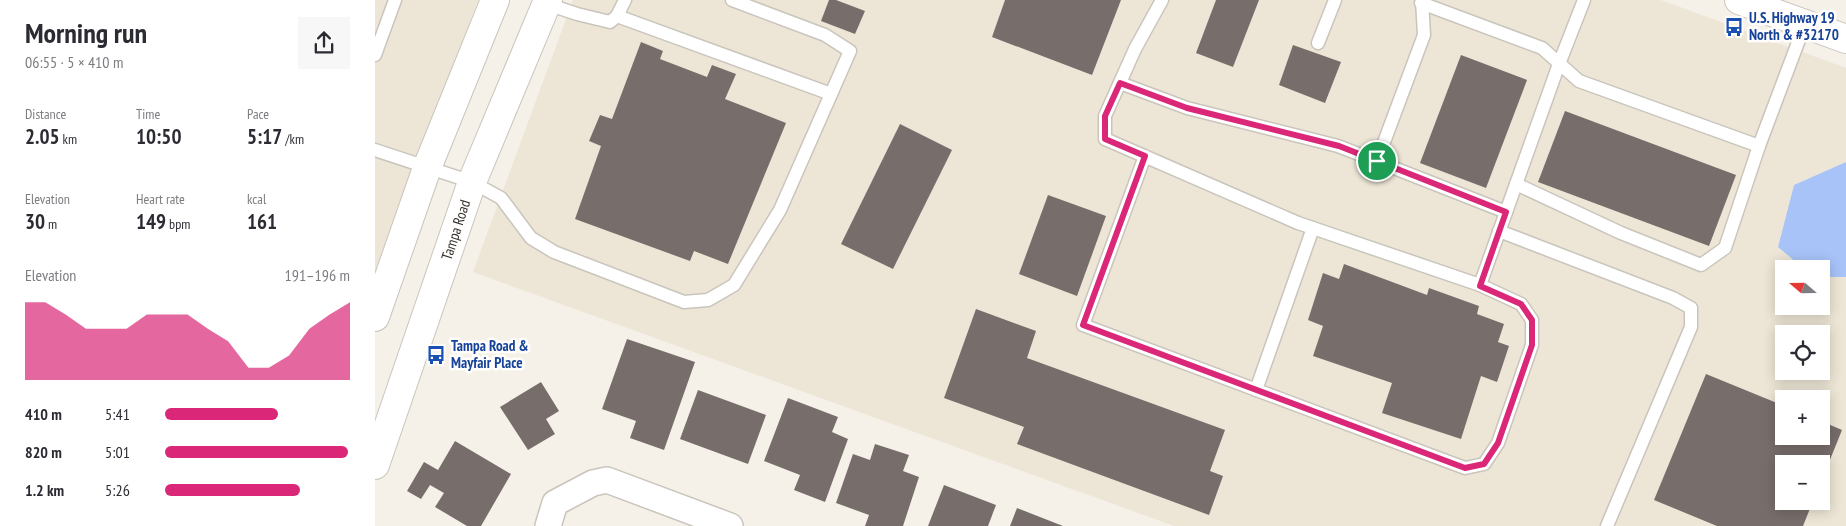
<!DOCTYPE html>
<html lang="en">
<head>
<meta charset="utf-8">
<style>
	body { margin:0; font-family:"PT Sans Narrow",sans-serif; background:#f7f7f7; color:#2b2b33; height:100vh; display:flex; flex-direction:column; font-size:19px; white-space:nowrap }
	* { box-sizing:border-box; margin:0 }
	p { font-size:16px; color:#7c7c81 }
	.icon { flex:none; width:28px; height:28px; fill:none; stroke:currentColor; stroke-width:2; stroke-linecap:round; stroke-linejoin:round }
	.map { position:relative; flex:1; overflow:hidden }
	.details { display:flex; flex-direction:column; background:#fff; width:375px }
	.details>* { flex:none }
	.needle { width:32px; rotate:290deg }
	.buttons { position:absolute; left:1400px; top:260px; display:grid; gap:10px }
	.buttons a { display:grid; place-items:center; width:55px; height:55px; border-radius:0px; background:#fff; box-shadow:0 2px 12px #0003; font-size:25px }
	.pin { position:absolute; display:grid; place-items:center; width:42px; height:42px; color:#fff; margin:-21px; border:2px solid #fff; border-radius:50%; box-shadow:0 1px 5px #0007 }
	.round { display:grid; place-items:center; flex:none; width:52px; height:52px; border-radius:0px; background:#f7f7f7 }
	.head { display:flex; align-items:center; justify-content:space-between; height:85px; padding:0 25px }
	h1 { font-size:28px; font-weight:600; line-height:38px }
	.metrics { display:grid; grid-template-columns:repeat(3,1fr); gap:8px; height:85px; padding:5px 25px }
	.metrics div { display:grid; align-content:center }
	.metrics b { font-size:21px; font-weight:600 }
	.metrics small { font-size:14px; font-weight:400 }
	.metrics p { font-size:14px }
	.chart { height:140px; padding:10px 25px }
	.chart p { display:flex; justify-content:space-between }
	.chart svg { width:100%; height:90px; margin-top:5px; fill:#db2777; opacity:.7 }
	ul { padding:0 25px; list-style:none; font-size:16px }
	li { display:grid; grid-template-columns:80px 60px 1fr; align-items:center; height:38px }
	li i { height:12px; border-radius:6px; background:#db2777 }
	main { display:flex; flex:1; min-height:0 }
	.map>svg:first-child { display:block }
</style>
</head>
<body>
<main>
<section class="details">
<div class="head"><div><h1>Morning run</h1><p>06:55 · 5 × 410 m</p></div><a class="round"><svg class="icon" aria-label="share" viewBox="0 0 24 24"><path d="M12 15V3M7 8l5-5 5 5M5 13v7h14v-7"/></svg></a></div>
<div class="metrics">
<div><p>Distance</p><b>2.05<small> km</small></b></div>
<div><p>Time</p><b>10:50</b></div>
<div><p>Pace</p><b>5:17<small> /km</small></b></div>
</div>
<div class="metrics">
<div><p>Elevation</p><b>30<small> m</small></b></div>
<div><p>Heart rate</p><b>149<small> bpm</small></b></div>
<div><p>kcal</p><b>161</b></div>
</div>
<div class="chart"><p><span>Elevation</span>191–196 m</p>
<svg viewBox="0 0 160 44" preserveAspectRatio="none"><path d="M0 44V6L10 6L20 12L30 19L40 19L50 19L60 12L70 12L80 12L90 19L100 25L110 38L120 38L130 32L140 19L150 12L160 6V44z"/></svg>
</div>
<ul>
<li><b>410 m</b>5:41<i style="width:61%"></i></li>
<li><b>820 m</b>5:01<i style="width:99%"></i></li>
<li><b>1.2 km</b>5:26<i style="width:73%"></i></li>
</ul>
</section>
<div class="map">
<svg width="1471" height="526" viewBox="0 0 1471 526">
	<rect width="100%" height="100%" fill="#f5f1e8"/>
	<g fill="#ede6d6" fill-rule="evenodd">
		<path d="M0,0H103L0,272Z"/>
		<path d="M198,0H1286L1471,68V162L1419,185L1403,247L1429,269H1409V306H1446V277H1471V526H799L98,272ZM1409,334H1446V371H1409ZM1409,399H1446V436H1409ZM1409,464H1446V501H1409Z"/>
	</g>
	<path fill="#a8c3f8" d="M1471,162V277H1446V269H1429L1403,247L1419,185Z"/>
	<g fill="#776e6b">
		<path d="M454,0H461L490,11L480,34L446,21Z"/>
		<path d="M630,0H746L717,75L617,37Z"/>
		<path d="M841,0H884L858,67L821,53Z"/>
		<path d="M266,42L288,51L285,59L332,77L337,65L361,74L350,99L411,123L353,264L319,251L315,261L200,219L226,146L214,141L225,115L237,119Z"/>
		<path d="M918,45L966,62L950,103L904,85Z"/>
		<path d="M1086,55L1152,80L1111,188L1045,163Z"/>
		<path d="M1190,111L1361,175L1334,246L1163,182Z"/>
		<path d="M525,124L577,150L518,269L466,244Z"/>
		<path d="M673,195L731,216L702,296L644,274Z"/>
		<path d="M969,264L1052,295L1054,288L1104,306L1102,314L1129,324L1123,342L1134,346L1122,382L1106,376L1086,439L1007,413L1017,383L938,356L948,326L933,320L948,273L964,279Z"/>
		<path d="M601,309L661,331L652,358L850,430L835,471L848,476L834,515L642,444L649,427L569,398Z"/>
		<path d="M252,339L320,362L289,450L255,438L261,421L227,409Z"/>
		<path d="M1331,374L1409,406V436H1446V421L1467,430L1446,482V464H1409V501H1438L1428,526H1342L1279,500Z"/>
		<path d="M166,382L184,411L171,419L180,434L153,450L125,407Z"/>
		<path d="M323,390L391,415L373,464L305,439Z"/>
		<path d="M413,398L463,417L457,432L473,439L450,502L419,490L425,475L389,461Z"/>
		<path d="M80,441L136,474L106,526H92L60,507L69,493L55,485L46,499L32,491L49,462L63,470Z"/>
		<path d="M500,444L534,455L528,471L544,477L528,526H490L494,515L461,503L478,454L495,460Z"/>
		<path d="M569,485L621,505L613,526H553Z"/>
		<path d="M642,508L688,526H635Z"/>
	</g>
	<g fill="none" stroke-linecap="round" stroke-linejoin="round">
		<g stroke="#c9c5bc" stroke-width="15">
			<g id="lane">
				<path d="M1046,3L1167,48L1204,81L1384,146"/>
				<path d="M172,4L202,14L235,22L242,16L250,0"/>
				<path d="M242,16L456,94"/>
				<path d="M943,43L960,0"/>
				<path d="M0,55L20,0"/>
				<path d="M745,83L812,108L963,146L1131,212"/>
				<path d="M0,150L97,182L126,198L156,238L179,252L309,302L333,300L359,285L405,210L475,51L450,35L357,0"/>
				<path d="M770,156L708,325L1090,468L1109,464L1123,443L1157,345V320L1146,304L1105,285L923,223L730,139V116L760,49L787,0"/>
				<path d="M1002,161L1049,35L1047,0"/>
				<path d="M1141,184L1246,233L1326,265L1350,248L1384,146L1430,24"/>
				<path d="M1124,231L1298,298L1316,308V327L1232,526"/>
				<path d="M1105,285L1184,64L1209,0"/>
				<path d="M881,390L938,228"/>
			</g>
		</g>
		<g stroke="#c9c5bc" stroke-width="28">
			<path id="street" d="M173,526L180,503L218,483L232,480L355,526"/>
		</g>
		<g stroke="#c9c5bc" stroke-width="30">
			<g id="secondary">
				<path d="M0,317L52,168L120,0"/>
				<path d="M0,465L97,182L173,0"/>
			</g>
		</g>
		<g stroke="#c9c5bc" stroke-width="30">
			<path id="highway" d="M1364,0L1471,39"/>
		</g>
		<use href="#lane" stroke="#fff" stroke-width="12"/>
		<use href="#street" stroke="#fff" stroke-width="25"/>
		<use href="#secondary" stroke="#fff" stroke-width="28"/>
		<use href="#highway" stroke="#fff" stroke-width="28"/>
	</g>
	<g fill="none" stroke-linecap="round" stroke-linejoin="round">
		<g stroke="#fff" stroke-width="10">
			<path id="route" d="M745,83L812,108L964,146L1131,212L1105,286L1146,304L1157,320V345L1123,443L1109,464L1090,468L708,325L770,156L730,139V116Z"/>
		</g>
		<use href="#route" stroke="#db2777" stroke-width="6"/>
	</g>
	<defs>
		<g id="bus-bare" transform="scale(1.5)"><path d="M-5-6H5V4H4V6H2V4H-2V6H-4V4H-5ZM-3.5-4V0h7V-4ZM-3.5 1.2v1.5H-2V1.2ZM2 1.2v1.5H3.5V1.2Z" fill="#1a4fb4" stroke="#fffefc" stroke-width="2.5" paint-order="stroke"/></g>
	</defs>
	<g fill-rule="evenodd">
		<use href="#bus-bare" x="1359" y="27"/>
		<use href="#bus-bare" x="61" y="355"/>
	</g>
	<g text-anchor="middle" stroke-width="5" stroke-linejoin="round" paint-order="stroke">
		<g font-size="15" font-weight="bold" fill="#164399" stroke="#fffefc" text-anchor="start">
			<text x="1374" y="23">U.S. Highway 19<tspan x="1374" dy="17">North &amp; #32170</tspan></text>
			<text x="76" y="351">Tampa Road &amp;<tspan x="76" dy="17">Mayfair Place</tspan></text>
		</g>
		<g font-size="15" fill="#353330" stroke="#fffefc">
			<text transform="translate(81 230) rotate(-72)" y="5">Tampa Road</text>
		</g>
	</g>
</svg>
<div class="buttons">
<a><svg class="needle" viewBox="-14 -14 28 28"><path d="M0-13l5 13h-10z" fill="#e53935"/><path d="M0 13l5-13h-10z" fill="#7c7c81"/></svg></a>
<a><svg class="icon" aria-label="locate" viewBox="0 0 24 24"><circle cx="12" cy="12" r="6"/><path d="M12 2v4M12 18v4M2 12h4M18 12h4"/></svg></a>
<a>+</a>
<a>−</a>
</div>
<div class="pin" style="left:1002px;top:161px;background:#1e9e55"><svg class="icon" aria-label="arrive" viewBox="0 0 24 24"><path d="M6 21V4h12l-3 4 3 4H6"/></svg></div>
</div>
</main>
</body>
</html>
